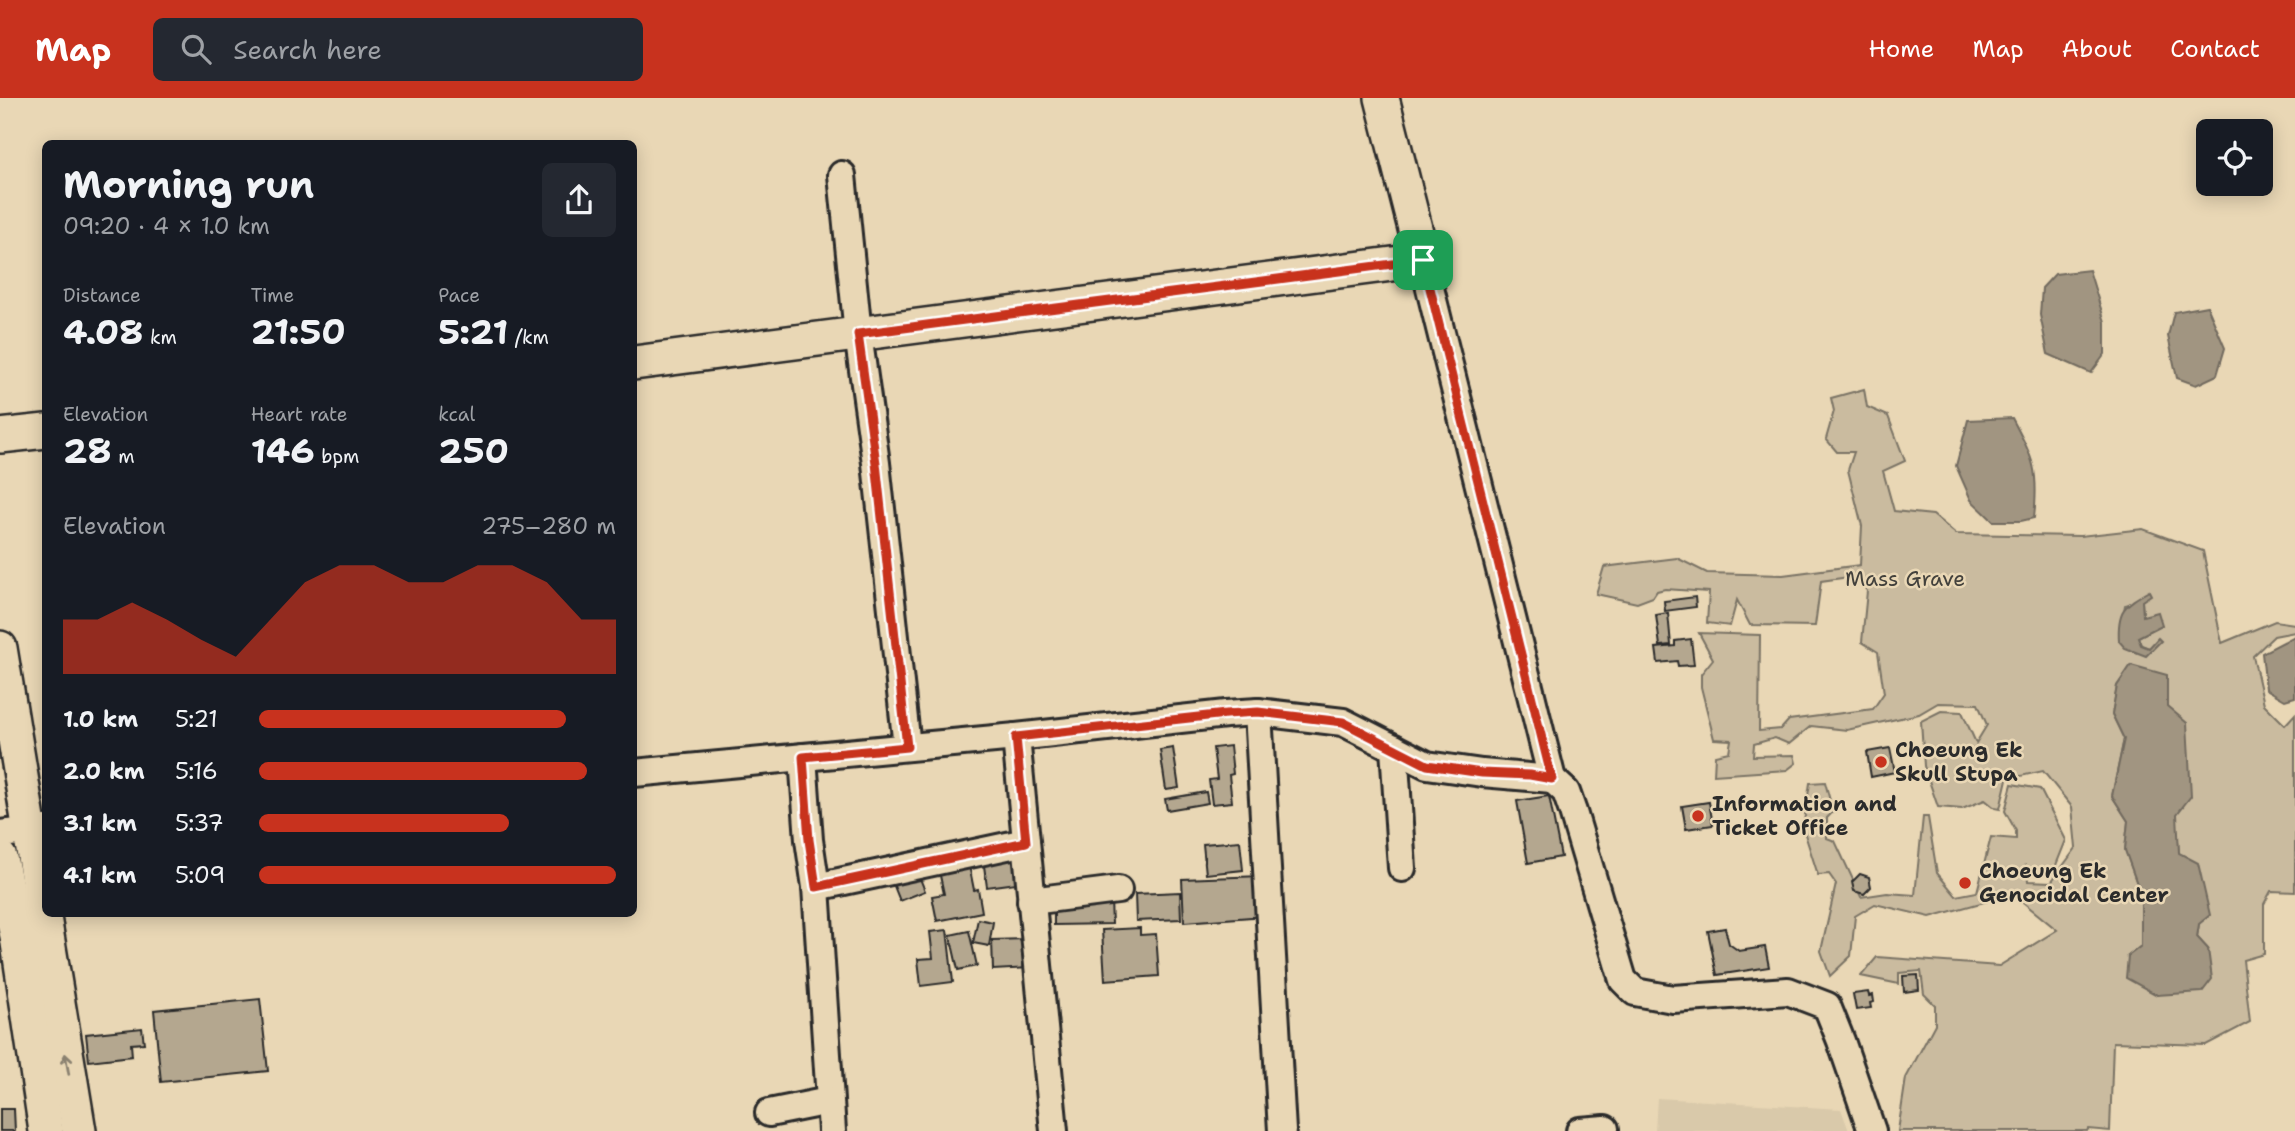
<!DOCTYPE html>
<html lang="en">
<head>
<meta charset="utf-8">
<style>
	body { margin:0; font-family:"Shantell Sans",sans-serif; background:#242831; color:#f1f3f6; height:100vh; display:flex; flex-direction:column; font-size:26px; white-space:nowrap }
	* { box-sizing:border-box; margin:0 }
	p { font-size:23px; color:#9ea1a6 }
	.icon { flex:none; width:38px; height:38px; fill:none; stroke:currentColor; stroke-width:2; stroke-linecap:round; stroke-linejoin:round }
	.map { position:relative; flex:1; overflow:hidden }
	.sheet { position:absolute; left:42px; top:42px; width:595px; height:777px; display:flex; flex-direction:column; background:#171b24; border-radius:10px; box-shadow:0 4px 18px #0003 }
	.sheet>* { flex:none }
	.tools { position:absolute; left:2196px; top:21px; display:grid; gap:14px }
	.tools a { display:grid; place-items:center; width:77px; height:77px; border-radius:10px; background:#171b24; box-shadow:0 4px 18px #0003; font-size:35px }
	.pin { position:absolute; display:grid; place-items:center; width:60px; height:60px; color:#fff; margin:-30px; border-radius:14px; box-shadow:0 4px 10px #0006 }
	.round { display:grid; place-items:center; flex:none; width:74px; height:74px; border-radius:10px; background:#242831 }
	.head { display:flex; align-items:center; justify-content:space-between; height:119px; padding:0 21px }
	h1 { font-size:38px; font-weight:700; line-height:52px }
	.figures { display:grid; grid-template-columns:repeat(3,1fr); gap:10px; height:119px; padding:7px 21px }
	.figures div { display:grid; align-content:center }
	.figures b { font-size:35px; font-weight:700 }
	.figures small { font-size:19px; font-weight:400 }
	.figures p { font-size:19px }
	.chart { height:196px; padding:14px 21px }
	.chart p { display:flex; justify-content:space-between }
	.chart svg { width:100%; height:126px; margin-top:7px; fill:#c8321e; opacity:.7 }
	ul { padding:0 21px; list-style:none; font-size:23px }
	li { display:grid; grid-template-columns:112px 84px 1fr; align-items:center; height:52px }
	li i { height:18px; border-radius:9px; background:#c8321e }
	header { display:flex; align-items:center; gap:42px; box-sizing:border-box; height:98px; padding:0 35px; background:#c8321e; color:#fff }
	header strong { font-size:33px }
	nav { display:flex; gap:38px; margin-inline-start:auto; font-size:24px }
	.search { width:490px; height:63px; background:#242831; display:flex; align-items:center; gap:18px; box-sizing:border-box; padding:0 24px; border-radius:10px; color:#9ea1a6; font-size:26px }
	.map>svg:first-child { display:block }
</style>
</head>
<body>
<header>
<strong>Map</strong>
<div class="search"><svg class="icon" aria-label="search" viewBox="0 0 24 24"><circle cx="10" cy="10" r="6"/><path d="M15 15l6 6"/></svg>Search here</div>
<nav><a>Home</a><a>Map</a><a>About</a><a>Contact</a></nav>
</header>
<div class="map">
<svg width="2295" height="1033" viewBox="0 0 2295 1033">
	<rect width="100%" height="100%" fill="#e9d7b5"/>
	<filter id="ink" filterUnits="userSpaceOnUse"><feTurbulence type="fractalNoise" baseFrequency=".0143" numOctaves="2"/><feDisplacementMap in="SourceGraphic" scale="14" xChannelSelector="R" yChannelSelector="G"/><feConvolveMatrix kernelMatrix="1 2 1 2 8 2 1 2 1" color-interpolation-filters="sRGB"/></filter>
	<g filter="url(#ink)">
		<path fill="#d9c9aa" d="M1657,1000L1841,1011L1849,1033H1655Z"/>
		<path fill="#cabb9f" stroke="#7a7365" stroke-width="2" fill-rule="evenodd" d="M1864,291L1867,309L1888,318L1905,363L1883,373L1894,413L1933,417L1956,436L2080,438L2143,431L2203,453L2222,545L2275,523L2295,526V534L2274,538L2253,558L2264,606L2285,627L2295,616V794L2271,793L2264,806V856L2243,862L2250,924L2206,947L2113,944L2110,1033L2088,1031L2087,1033H1898L1906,980L1935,926V907L1924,896L1921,873L1899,875V886L1861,878L1877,859L1999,868L2057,832L2013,796L1930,819L1875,806L1855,818L1851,858L1830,878L1821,853L1836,786L1829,776L1818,777L1803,730L1810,685L1825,684L1833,714L1827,720V740L1835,743L1861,799L1887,795L1915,797L1923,719H1928L1937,775L1956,798L1977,794L1991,739L2016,741V733L2005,713L2012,686L2040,691L2066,742L2052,777L2033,773L2026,768L2028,783L2051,784L2076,750L2072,709L2043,673L2007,681L2000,711L1995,710L1985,702L1962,711L1938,709L1924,668L1921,623L1941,613L1962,614L1976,645L1987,627L1978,606L1938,605L1919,616L1847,632L1811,628L1789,646L1775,640L1754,646L1753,658L1794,657L1796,665L1787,672L1714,677L1715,657L1729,654L1731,642L1714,641L1701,589V576L1713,561L1699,535L1760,537L1759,633L1781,631L1789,622L1873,611L1884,595L1878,554L1862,544L1867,493L1856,478L1821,483L1815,528L1750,527L1737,502L1730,528L1707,525L1709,494L1665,491L1657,493L1653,499L1637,505L1596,496L1604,469L1677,460L1707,475L1783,477L1860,467L1862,428L1848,372L1854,354H1837L1826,341L1834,313L1831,300ZM2142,503L2143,519L2161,527L2138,539L2141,547L2149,550L2119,543L2125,507ZM2131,568L2167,608L2179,755L2199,826L2197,839L2208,851L2128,858L2141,848V797L2125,752L2128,723L2112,698L2124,641L2112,616L2117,588Z"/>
		<g fill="#a19581" stroke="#726b5f" stroke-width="2">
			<path d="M2089,172L2105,224V256L2091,275L2048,256L2040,217L2042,190L2055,176Z"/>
			<path d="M2207,208L2225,250L2217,277L2196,287L2177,280L2168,238L2174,214Z"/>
			<path d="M2012,320C2034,362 2039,372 2034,420L2021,423H1993L1971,402L1956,368L1968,322Z"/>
			<path d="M2149,493L2151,497L2142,503L2143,518L2158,514L2162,527L2138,539L2141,547L2149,550L2158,540L2161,543L2146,558L2125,550L2119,543C2117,512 2124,507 2149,493Z"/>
			<path d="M2295,538V599L2285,602L2266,591L2262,555Z"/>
			<path d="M2131,567L2167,577V608L2187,625L2191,698L2177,716L2179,755L2198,765L2210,817L2199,826L2197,839L2208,851L2212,881L2202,894L2157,897L2126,880L2128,858L2141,848V797L2125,752L2128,723L2112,698L2124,641L2112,616L2117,588Z"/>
		</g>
		<g fill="#b4a78f" stroke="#2b2b2b" stroke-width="2">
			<path d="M1695,499L1696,509L1665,513L1664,503Z"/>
			<path d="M1668,515L1671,547L1660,548L1656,517Z"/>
			<path d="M1691,541L1694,567L1678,568L1677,563L1658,565L1656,550L1675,548V543Z"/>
			<path d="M1230,648L1233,676L1229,677L1232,704L1212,706L1209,682L1217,681L1213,650Z"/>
			<path d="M1173,650L1179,690L1166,692L1160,652Z"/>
			<path d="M1890,650L1895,674L1871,679L1867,654Z"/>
			<path d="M1206,694L1208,705L1167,712L1165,701Z"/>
			<path d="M1549,698L1561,759L1528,765L1517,703Z"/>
			<path d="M1709,704L1713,727L1686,731L1682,708Z"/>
			<path d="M1240,743L1243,772L1206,776L1203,746Z"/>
			<path d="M1020,756L1024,784L987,789L983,761Z"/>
			<path d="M969,767L974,792L978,791L982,814L937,823L932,798L944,796L939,773Z"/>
			<path d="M917,773L925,793L900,803L892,783Z"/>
			<path d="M1860,776L1869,779L1871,789L1864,796L1854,793L1852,784Z"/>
			<path d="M1262,778L1265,818L1184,824L1182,781Z"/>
			<path d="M1180,794L1181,821L1136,823L1135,796Z"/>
			<path d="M1111,802L1112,826L1054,827V803Z"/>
			<path d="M978,821L993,824L989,848L973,845Z"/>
			<path d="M1140,830V837L1156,836L1159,878L1105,882L1102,832Z"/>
			<path d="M1725,830L1729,846L1739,853L1765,849L1769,869L1717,877L1708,833Z"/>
			<path d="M947,832L953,884L921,888L918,861L933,860L930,834Z"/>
			<path d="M969,833L977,868L958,872L950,837Z"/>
			<path d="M1028,841L1029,870L993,872L992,842Z"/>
			<path d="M1918,877L1919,892L1904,894L1903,878Z"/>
			<path d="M1868,894L1869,898L1873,897L1874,904L1870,905L1871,910L1856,912L1853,896Z"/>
			<path d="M260,901L268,973L161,984L154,912Z"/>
			<path d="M142,930L144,945L131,946L132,958L89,963L86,936Z"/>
			<path d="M0,1011H14L15,1033H0Z"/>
		</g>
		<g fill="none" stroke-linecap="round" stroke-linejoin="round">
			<g stroke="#2b2b2b" stroke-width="32">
				<g id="minor">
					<path d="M842,77L858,236L876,365L907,649"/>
					<path d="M1423,162L1552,681"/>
					<path d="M1258,614L1282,1033"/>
					<path d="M1016,639L1054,1033"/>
					<path d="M1394,650L1402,770"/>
					<path d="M803,659L809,742L816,789L832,1033"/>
					<path d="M634,675L1016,639L1226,616L1258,614L1343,624L1427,667L1482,675L1552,681L1566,694L1573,714L1623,882L1635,894L1673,901L1788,893L1827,908L1841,943L1872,1033"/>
					<path d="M0,736L46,731"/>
					<path d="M816,789L1026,744"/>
					<path d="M1031,803L1118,792"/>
					<path d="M769,1015L829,1003"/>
					<path d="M1580,1033L1605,1031"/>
				</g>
			</g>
			<g stroke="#2b2b2b" stroke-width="38">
				<g id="major">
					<path d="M634,265L1423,162L1382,0"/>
					<path d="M0,338L46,333"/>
					<path d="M0,550L79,1033"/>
					<path d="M0,760L17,838L46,1033"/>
				</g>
			</g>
			<use href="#minor" stroke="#e9d7b5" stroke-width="26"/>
			<use href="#major" stroke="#e9d7b5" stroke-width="33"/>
		</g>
		<defs><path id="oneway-shaft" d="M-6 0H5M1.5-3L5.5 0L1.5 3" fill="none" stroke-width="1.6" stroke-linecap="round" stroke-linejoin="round" transform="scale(1.75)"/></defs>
		<use stroke="#8a8170" href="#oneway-shaft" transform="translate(67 966) rotate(-100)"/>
	</g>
	<g fill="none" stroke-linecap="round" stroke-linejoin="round" filter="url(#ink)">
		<g stroke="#fff" stroke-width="14">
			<path id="route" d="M1423,162L1552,681L1530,677L1482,675L1427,667L1343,624L1258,614L1226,616L1016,639L1026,744L816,789L809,742L803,659L907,649L876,365L858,236Z"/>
		</g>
		<use href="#route" stroke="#c8321e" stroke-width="9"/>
	</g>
	<g fill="#c8321e" stroke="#e9d7b5" stroke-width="2.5">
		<circle cx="1881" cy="664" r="7"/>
		<circle cx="1698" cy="718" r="7"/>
		<circle cx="1965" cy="785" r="7"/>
	</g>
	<g text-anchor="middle" stroke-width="5" stroke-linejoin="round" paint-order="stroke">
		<g font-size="21" fill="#43413c" stroke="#e9d7b5">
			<text x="1905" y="488">Mass Grave</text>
		</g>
		<g font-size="21" font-weight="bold" fill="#2b2b2b" stroke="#e9d7b5" text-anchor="start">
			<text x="1895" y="659">Choeung Ek<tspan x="1895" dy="24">Skull Stupa</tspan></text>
			<text x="1712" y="713">Information and<tspan x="1712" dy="24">Ticket Office</tspan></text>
			<text x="1979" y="780">Choeung Ek<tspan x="1979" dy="24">Genocidal Center</tspan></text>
		</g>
	</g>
</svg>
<div class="tools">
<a><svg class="icon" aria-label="locate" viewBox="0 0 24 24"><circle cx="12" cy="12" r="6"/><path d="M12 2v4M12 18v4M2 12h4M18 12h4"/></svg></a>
</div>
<div class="pin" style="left:1423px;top:162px;background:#1e9e55"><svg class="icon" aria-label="arrive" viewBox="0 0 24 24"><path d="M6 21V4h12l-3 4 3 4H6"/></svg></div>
<section class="sheet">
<div class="head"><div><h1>Morning run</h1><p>09:20 · 4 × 1.0 km</p></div><a class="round"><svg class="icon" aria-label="share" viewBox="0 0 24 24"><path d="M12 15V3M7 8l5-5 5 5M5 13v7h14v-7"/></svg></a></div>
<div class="figures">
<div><p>Distance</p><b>4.08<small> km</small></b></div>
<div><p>Time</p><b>21:50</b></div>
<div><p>Pace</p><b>5:21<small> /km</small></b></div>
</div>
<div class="figures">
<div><p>Elevation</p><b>28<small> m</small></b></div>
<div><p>Heart rate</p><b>146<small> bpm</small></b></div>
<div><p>kcal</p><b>250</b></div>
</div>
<div class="chart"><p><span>Elevation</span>275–280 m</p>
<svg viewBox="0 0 160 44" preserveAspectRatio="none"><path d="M0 44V25L10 25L20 19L30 25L40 32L50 38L60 25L70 12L80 6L90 6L100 12L110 12L120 6L130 6L140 12L150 25L160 25V44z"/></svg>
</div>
<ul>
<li><b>1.0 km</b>5:21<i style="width:86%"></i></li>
<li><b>2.0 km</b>5:16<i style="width:92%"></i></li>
<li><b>3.1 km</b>5:37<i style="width:70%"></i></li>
<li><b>4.1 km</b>5:09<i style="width:100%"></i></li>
</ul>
</section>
</div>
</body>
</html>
